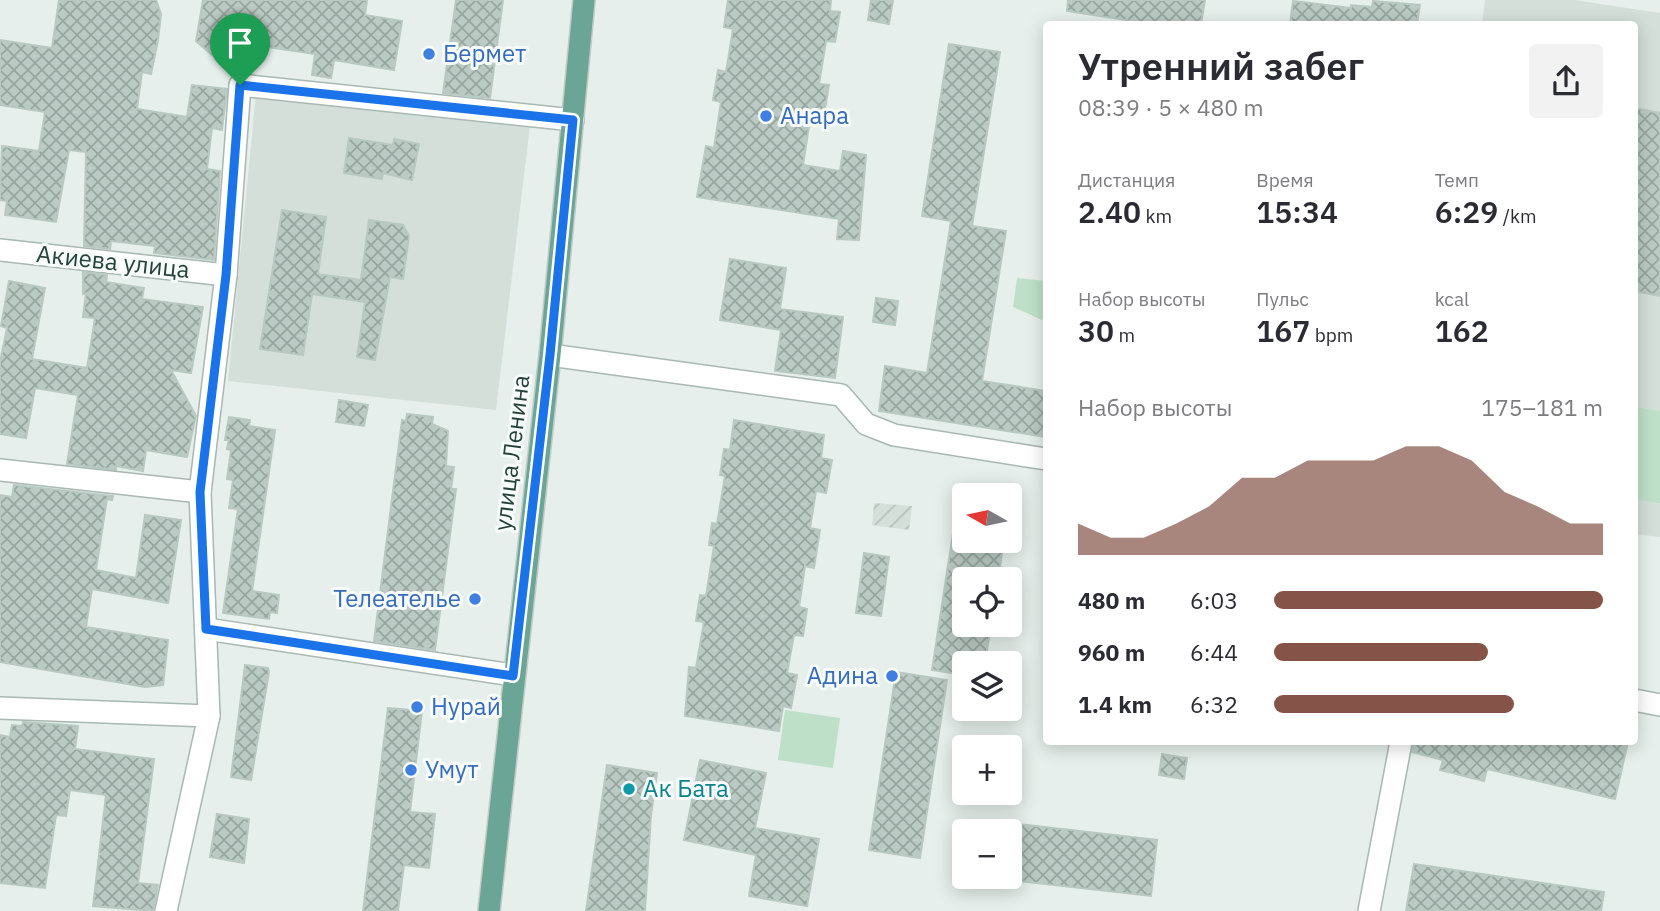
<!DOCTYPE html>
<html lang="ru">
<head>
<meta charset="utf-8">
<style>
	body { margin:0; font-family:"IBM Plex Sans",sans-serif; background:#f2f2f3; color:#2b2b33; height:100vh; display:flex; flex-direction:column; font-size:26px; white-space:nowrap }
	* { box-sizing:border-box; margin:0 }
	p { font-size:23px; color:#7c7c81 }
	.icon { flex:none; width:38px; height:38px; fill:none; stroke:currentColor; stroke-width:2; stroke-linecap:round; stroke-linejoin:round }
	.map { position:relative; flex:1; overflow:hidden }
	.panel { position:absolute; left:1043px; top:21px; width:595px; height:724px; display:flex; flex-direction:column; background:#fff; border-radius:7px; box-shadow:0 4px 18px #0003 }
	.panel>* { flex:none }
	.needle { width:46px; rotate:279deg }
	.controls { position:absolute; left:952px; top:483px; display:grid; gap:14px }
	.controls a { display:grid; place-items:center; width:70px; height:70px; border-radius:7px; background:#fff; box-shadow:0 4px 18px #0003; font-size:35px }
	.pin { position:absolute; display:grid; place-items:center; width:60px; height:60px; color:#fff; margin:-72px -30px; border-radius:50% 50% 50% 0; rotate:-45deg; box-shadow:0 0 7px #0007 }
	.pin .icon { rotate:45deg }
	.round { display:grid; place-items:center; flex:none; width:74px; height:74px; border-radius:7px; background:#f2f2f3 }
	.headline { display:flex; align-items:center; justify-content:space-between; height:119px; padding:0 35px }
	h1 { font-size:38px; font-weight:600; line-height:52px }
	.stats { display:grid; grid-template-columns:repeat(3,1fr); gap:10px; height:119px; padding:7px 35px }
	.stats div { display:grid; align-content:center }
	.stats b { font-size:30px; font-weight:600 }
	.stats small { font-size:19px; font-weight:400 }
	.stats p { font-size:19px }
	.chart { height:196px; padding:14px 35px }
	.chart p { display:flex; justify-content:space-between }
	.chart svg { width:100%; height:126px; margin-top:7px; fill:#855347; opacity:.7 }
	ul { padding:0 35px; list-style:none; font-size:23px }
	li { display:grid; grid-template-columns:112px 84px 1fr; align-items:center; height:52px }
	li i { height:18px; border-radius:9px; background:#855347 }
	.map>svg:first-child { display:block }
</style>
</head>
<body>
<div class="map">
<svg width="1660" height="911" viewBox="0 0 1660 911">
	<defs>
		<pattern id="industrial-furrows" width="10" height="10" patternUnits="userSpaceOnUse" patternTransform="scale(1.75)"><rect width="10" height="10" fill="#d4dfda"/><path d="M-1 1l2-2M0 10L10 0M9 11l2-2" fill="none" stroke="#b6c1bc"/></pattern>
		<pattern id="building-cross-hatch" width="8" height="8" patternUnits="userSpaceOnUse" patternTransform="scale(1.75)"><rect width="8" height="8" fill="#bbcac4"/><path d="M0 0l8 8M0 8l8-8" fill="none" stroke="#98a6a0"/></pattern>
	</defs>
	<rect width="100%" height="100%" fill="#e6efeb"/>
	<g fill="#d4dfda">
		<path d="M1485,0H1574L1660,13V537L1634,534V24H1482Z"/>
		<path d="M256,94L530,125L496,410L228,381Z"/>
	</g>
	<path fill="url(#industrial-furrows)" d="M874,503L912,506L909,530L872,525Z"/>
	<g fill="#bfe0c8">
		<path d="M1017,278L1046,281L1044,321L1013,307Z"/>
		<path d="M1635,407L1660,411V503L1635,499Z"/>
		<path d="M785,710L840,718L833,768L778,760Z"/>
	</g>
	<g fill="url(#building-cross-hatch)" stroke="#b8c9c2" stroke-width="2">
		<path d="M59,0H156L161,14L158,40L151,74L142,72L137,109L187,117L192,85L227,89L222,130L212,128L207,169L220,171L214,260L154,253L155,246L111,241L110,249L84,246L86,152L69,150L56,222L5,215L7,201L0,200L2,146L39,151L45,112L0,105V40L52,48Z"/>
		<path d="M203,0H367L365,15L402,21L394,70L334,60L331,78L312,75L315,54L254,45L250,71L226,67L196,41Z"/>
		<path d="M456,0H503L490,98L443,93Z"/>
		<path d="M728,0H831L830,11L840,12L835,42L826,41L819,84L829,85L824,115L811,113L803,165L840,171L843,151L866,155L859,240L837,239L839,219L697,197L706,146L714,148L721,102L713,100L718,70L726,72L733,29L724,27Z"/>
		<path d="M871,0H893L889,24L868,20Z"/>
		<path d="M1068,0H1205L1201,24H1151L1067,11Z"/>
		<path d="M1293,1L1351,8V5L1372,7L1373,1L1420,5L1417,24H1290Z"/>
		<path d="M949,44L1000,52L972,226L1006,231L982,381L1046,391V437L879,411L885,366L927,373L951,221L922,216Z"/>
		<path d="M1634,108L1660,113V296L1634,291Z"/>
		<path d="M349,138L393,145L394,139L419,144L412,180L383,173L382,179L344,173Z"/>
		<path d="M282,210L326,217L318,274L361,280L369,220L403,225L409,236L403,279L390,277L375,360L357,357L365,302L312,294L303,355L260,349Z"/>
		<path d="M730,259L786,268L780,309L843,317L835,378L775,371L781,330L720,320Z"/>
		<path d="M83,272L107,275L106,282L144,288L142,299L203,307L191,373L171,370L196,416L187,457L146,450L143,471L116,466V470L67,464L78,395L35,388L26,438L0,434V362L7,328L1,326L9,281L45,288L32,359L87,368L95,318L83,317L86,293L83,294Z"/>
		<path d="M876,298L898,301L895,325L873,322Z"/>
		<path d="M339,400L368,405L364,426L336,422Z"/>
		<path d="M407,414L433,417L432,424L448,431L446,466L454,467L451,489H456L435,650L374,641L402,420L406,421Z"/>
		<path d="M229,417L250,420L249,426L275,430L252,591L279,595L277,613L270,612L269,619L223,613L238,509L229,508L233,480L227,479L231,450L227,449L229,440H225Z"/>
		<path d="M734,420L824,435L821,458L832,460L826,493L816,491L810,528L820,530L814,568L805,566L799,607L807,609L803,636L794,635L787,673L797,675L791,708L783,706L779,731L685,716L689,667L696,668L704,622L696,621L700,595L706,596L714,546L709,545L712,523L717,524L725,476L720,475L724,449L730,450Z"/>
		<path d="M14,485L113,496L112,500L107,499L96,570L136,578L145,515L181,520L168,603L92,589L86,627L168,640L163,685L145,687L0,662V495L12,497Z"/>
		<path d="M953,533L964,534V541H1004L998,579H964V625H991L985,663H964V675L932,670Z"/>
		<path d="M864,553L889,557L881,616L856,613Z"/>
		<path d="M245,665L268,668L269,672L251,780L231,777Z"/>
		<path d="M896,672L947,680L920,858L869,850Z"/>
		<path d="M388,708L422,711L410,812L435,814L429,868L404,865L398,911H363Z"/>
		<path d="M23,722L78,726L75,749L154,759L138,883L158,885L153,911L93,906L106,795L70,790L66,816L56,815L45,888L0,883V735L10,737L12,725L22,726Z"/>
		<path d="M1414,742H1628L1615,799L1487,769L1484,781L1440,770L1443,760L1412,752Z"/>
		<path d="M1162,754L1187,758L1184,779L1159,775Z"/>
		<path d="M700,760L766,773L755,828L819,839L807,906L749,896L756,855L684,840Z"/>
		<path d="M607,765L657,773L651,815L645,911H586Z"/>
		<path d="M217,814L249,819L244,863L210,857Z"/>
		<path d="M1010,823L1157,840L1151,896L1010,880Z"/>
		<path d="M1414,864L1604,892L1601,911H1406Z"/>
	</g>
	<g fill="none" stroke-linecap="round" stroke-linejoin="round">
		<g stroke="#a8b8b2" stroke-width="24">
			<g id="minor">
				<path d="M0,250L226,275"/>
				<path d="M550,355L841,395L866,424L894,435L1046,459"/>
				<path d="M0,470L200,492"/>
				<path d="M206,629L513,675"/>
				<path d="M1634,700L1660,705"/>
				<path d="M0,708L209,716"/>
				<path d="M166,911L209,716L200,492L226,275L240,85L573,120"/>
				<path d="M1369,911L1401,742"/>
			</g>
		</g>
		<g stroke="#c2cac8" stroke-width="24">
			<path id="primary" d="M489,911L550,355L584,0"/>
		</g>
		<use href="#minor" stroke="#fff" stroke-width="21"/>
		<use href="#primary" stroke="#6aa596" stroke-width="21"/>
	</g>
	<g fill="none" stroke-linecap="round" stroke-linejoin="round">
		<g stroke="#fff" stroke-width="14">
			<path id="route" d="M240,85L573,120L550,355L513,676L206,629L200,492L226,275Z"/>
		</g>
		<use href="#route" stroke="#1a73e8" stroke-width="9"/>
	</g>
	<g fill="#3f7fe0" stroke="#f7fbf9" stroke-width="2.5">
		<circle cx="429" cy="54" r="7"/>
		<circle cx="766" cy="116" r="7"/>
		<circle cx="475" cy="599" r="7"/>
		<circle cx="892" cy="676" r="7"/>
		<circle cx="417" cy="707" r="7"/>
		<circle cx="411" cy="770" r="7"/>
	</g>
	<circle fill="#0f9aa8" stroke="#f7fbf9" stroke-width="2.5" cx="629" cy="789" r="7"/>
	<g text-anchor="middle" stroke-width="6" stroke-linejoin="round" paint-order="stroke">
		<g font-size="24" fill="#366cbe" stroke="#f7fbf9" text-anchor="start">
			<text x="443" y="62">Бермет</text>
			<text x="780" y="124">Анара</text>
			<text x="461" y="607" text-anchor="end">Телеателье</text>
			<text x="878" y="684" text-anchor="end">Адина</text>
			<text x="431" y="715">Нурай</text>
			<text x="425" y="778">Умут</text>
		</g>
		<g font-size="24" fill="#24423a" stroke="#f7fbf9">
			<text transform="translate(113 262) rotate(6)" y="8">Акиева улица</text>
			<text transform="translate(512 453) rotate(-83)" y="8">улица Ленина</text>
		</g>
		<g font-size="24" fill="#0d838f" stroke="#f7fbf9" text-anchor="start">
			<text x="643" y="797">Ак Бата</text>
		</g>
	</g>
</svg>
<div class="controls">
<a><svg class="needle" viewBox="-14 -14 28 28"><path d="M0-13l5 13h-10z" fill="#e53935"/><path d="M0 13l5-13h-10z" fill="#7c7c81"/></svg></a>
<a><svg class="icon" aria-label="locate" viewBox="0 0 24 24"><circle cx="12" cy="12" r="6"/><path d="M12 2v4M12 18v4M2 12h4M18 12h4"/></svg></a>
<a><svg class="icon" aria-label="layers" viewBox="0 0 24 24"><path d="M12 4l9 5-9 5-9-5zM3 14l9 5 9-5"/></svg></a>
<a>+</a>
<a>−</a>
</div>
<div class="pin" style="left:240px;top:85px;background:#1e9e55"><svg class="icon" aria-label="arrive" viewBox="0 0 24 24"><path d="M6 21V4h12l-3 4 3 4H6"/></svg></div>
<section class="panel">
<div class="headline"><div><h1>Утренний забег</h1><p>08:39 · 5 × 480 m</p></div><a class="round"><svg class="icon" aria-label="share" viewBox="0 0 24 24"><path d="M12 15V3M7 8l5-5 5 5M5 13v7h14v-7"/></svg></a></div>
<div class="stats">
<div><p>Дистанция</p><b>2.40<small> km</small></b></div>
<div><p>Время</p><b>15:34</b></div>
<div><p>Темп</p><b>6:29<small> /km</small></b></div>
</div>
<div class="stats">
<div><p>Набор высоты</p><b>30<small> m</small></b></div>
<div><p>Пульс</p><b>167<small> bpm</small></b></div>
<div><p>kcal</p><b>162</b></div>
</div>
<div class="chart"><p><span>Набор высоты</span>175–181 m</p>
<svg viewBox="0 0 160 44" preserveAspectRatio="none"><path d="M0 44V33L10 38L20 38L30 33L40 27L50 17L60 17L70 11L80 11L90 11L100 6L110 6L120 11L130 22L140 27L150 33L160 33V44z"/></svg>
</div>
<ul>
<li><b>480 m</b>6:03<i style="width:100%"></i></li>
<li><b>960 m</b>6:44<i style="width:65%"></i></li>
<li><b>1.4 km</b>6:32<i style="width:73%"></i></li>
</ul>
</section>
</div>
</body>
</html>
